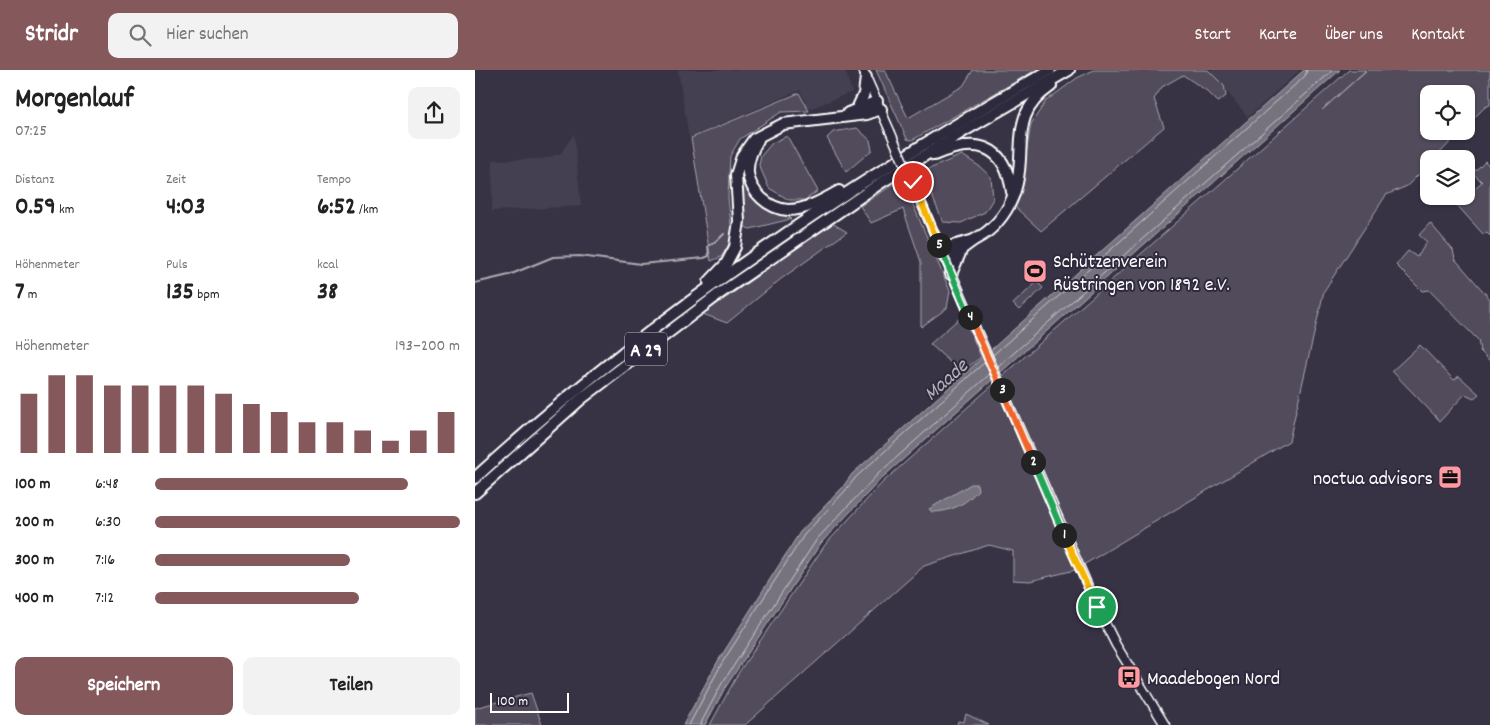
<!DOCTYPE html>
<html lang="de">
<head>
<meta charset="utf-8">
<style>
	body { margin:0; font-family:Dekko,sans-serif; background:#f2f2f2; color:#222; height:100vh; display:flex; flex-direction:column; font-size:19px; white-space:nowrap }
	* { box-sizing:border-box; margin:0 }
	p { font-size:16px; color:#767676 }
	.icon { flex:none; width:28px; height:28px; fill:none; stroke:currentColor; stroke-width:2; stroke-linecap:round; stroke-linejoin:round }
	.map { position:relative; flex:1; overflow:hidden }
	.panel { display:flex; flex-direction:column; background:#fff; width:475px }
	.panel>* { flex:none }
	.controls { position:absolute; left:945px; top:15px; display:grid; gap:10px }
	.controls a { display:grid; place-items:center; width:55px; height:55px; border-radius:10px; background:#fff; box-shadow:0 1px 4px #0004; font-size:25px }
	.scale { position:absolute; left:15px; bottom:12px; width:79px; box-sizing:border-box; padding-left:5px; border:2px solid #fff; border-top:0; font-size:14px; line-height:18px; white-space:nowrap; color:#fff; -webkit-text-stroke:4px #2f2a3d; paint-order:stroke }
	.pin { position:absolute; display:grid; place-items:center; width:42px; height:42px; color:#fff; margin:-21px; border:2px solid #fff; border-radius:50%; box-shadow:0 1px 5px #0007 }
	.km { position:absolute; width:25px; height:25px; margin:-12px; border-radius:50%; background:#222; color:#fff; font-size:14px; line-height:25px; text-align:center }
	.round { display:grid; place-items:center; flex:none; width:52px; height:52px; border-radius:10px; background:#f2f2f2 }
	.overview { display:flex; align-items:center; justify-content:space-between; height:85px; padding:0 15px }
	h1 { font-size:28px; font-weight:800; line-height:38px }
	.metrics { display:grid; grid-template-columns:repeat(3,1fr); gap:8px; height:85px; padding:5px 15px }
	.metrics div { display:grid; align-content:center }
	.metrics b { font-size:25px; font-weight:800 }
	.metrics small { font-size:14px; font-weight:400 }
	.metrics p { font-size:14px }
	.chart { height:140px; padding:10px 15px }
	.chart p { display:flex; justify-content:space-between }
	.chart svg { width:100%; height:90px; margin-top:5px; stroke:#85585c; stroke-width:6 }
	.cta { display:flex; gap:10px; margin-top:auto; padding:10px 15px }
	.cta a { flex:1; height:58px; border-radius:10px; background:#85585c; color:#fff; font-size:20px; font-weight:800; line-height:58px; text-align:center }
	.cta a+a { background:#f2f2f2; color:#222 }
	ul { padding:0 15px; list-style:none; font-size:16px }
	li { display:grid; grid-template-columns:80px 60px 1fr; align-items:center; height:38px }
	li i { height:12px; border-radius:6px; background:#85585c }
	header { display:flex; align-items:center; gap:30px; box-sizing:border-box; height:70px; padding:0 25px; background:#85585c; color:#fff }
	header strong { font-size:24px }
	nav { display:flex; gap:28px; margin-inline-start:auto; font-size:18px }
	.search { width:350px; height:45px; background:#f2f2f2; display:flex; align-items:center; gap:12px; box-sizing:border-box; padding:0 18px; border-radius:10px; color:#767676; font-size:19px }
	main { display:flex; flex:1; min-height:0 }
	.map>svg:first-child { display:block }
</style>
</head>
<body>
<header>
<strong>Stridr</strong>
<div class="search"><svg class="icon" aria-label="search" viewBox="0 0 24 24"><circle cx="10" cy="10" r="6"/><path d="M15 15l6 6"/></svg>Hier suchen</div>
<nav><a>Start</a><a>Karte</a><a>Über uns</a><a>Kontakt</a></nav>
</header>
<main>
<section class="panel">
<div class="overview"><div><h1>Morgenlauf</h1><p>07:25</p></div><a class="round"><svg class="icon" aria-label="share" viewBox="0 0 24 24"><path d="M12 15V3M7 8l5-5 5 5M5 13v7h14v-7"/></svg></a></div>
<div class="metrics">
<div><p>Distanz</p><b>0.59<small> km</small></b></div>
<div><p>Zeit</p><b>4:03</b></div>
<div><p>Tempo</p><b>6:52<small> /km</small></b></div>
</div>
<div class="metrics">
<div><p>Höhenmeter</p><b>7<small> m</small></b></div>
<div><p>Puls</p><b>135<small> bpm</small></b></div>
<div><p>kcal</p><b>38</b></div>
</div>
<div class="chart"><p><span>Höhenmeter</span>193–200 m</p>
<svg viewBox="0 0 160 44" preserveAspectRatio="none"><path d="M5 44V15M15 44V6M25 44V6M35 44V11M45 44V11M55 44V11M65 44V11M75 44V15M85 44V20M95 44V24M105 44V29M115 44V29M125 44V33M135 44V38M145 44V33M155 44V24"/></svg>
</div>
<ul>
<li><b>100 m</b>6:48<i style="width:83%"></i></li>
<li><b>200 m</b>6:30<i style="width:100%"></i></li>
<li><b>300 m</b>7:16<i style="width:64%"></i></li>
<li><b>400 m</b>7:12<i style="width:67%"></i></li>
</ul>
<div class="cta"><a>Speichern</a><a>Teilen</a></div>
</section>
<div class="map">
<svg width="1015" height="655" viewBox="0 0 1015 655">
	<rect width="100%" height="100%" fill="#373345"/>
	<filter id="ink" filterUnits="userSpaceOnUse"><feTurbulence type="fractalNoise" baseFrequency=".02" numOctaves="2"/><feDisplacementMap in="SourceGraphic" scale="10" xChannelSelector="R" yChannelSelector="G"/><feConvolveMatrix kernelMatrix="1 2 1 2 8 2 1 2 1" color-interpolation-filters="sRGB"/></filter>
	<g filter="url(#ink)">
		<g fill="#444051">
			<path d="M203,0H370L377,22L334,39L325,20L214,68Z"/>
			<path d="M734,0H825L773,47Z"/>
			<path d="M99,64L106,136L17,141L18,90L67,89L85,84Z"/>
		</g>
		<g fill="#514c5c" stroke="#a8a6ae">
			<path d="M401,0H410L433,48L488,16L498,0H561L437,70L432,69Z"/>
			<path d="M619,0H733L749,16L751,26L743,32L732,21L708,5L687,17L679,29L689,57L566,161L540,137L545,121L556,54L571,31L602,8Z"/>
			<path d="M874,0H891L847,40L892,0H1015V35L1010,37L991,56V24H954V61H986L959,89H954V94L932,116L911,125L849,221L814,371L600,500L555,511L538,510V481L514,475L449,496L270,655H235L264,602L350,475L408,412Z"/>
			<path d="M324,23L334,41L306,42L265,69L255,86L253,128L257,163L253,176L246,187L236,191L216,68Z"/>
			<path d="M382,58L395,70L397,80L371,102L352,68L358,62Z"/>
			<path d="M312,66L343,121L330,130H314L294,118L284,95L286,86L297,73Z"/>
			<path d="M487,85L504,96L516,107L518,129L510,142L486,153L468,152L447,102Z"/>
			<path d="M1010,91L1015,97V166L1012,163L1008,164L980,133L978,126H991V120L994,123L1007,112L998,103Z"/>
			<path d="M268,109C271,124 282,137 297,141C303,143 310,144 316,149L275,159L270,157L264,110Z"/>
			<path d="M427,109L475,221L472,238L446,257V192L428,139L396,153L385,136Z"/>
			<path d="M357,153L372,162L306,209L252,253L228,244Z"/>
			<path d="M955,153L978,180L980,189L1015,229V291L1005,281L1003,270L954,220L947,221L921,195L933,181L942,187L952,172L944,165Z"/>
			<path d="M562,212L568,218L544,240L538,234Z"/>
			<path d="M488,245L506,287L486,302L455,274Z"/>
			<path d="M945,275L979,310L984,306L1004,324L999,328L990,324L965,351L917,301Z"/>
			<path d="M56,623L67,655H0V638Z"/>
			<path d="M491,644L514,655H482L483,651L489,652Z"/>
		</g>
		<g fill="#76737f" stroke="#adabb2">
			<path d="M829,0H865L407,408L346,473L250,618L230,655H208L243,591L325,462L367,418L377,404Z"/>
			<path d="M496,414H502L503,420C491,434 476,442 457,442L454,439Z"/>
		</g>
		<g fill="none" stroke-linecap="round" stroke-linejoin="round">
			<g stroke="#c8c7cc" stroke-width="1">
				<path d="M518,285L830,6L832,0"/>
				<path d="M523,297L858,0"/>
				<path d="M214,655L247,593L329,465L370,421L381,407L510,292"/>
				<path d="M226,655L227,651L246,615L342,469L403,404L515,304"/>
			</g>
			<path stroke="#adabb2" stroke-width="2" d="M0,213L34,205L78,187L105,186L166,194L229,188L234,186L233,176L244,169L249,164"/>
			<g stroke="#fff" stroke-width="11">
				<g id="secondary">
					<path d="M388,0L415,61"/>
					<path d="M437,112L622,537L641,575L690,655"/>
				</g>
			</g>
			<g stroke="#fff" stroke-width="14">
				<g id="motorway">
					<path d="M382,39L389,24L391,7"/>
					<path d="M373,43L402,31"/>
					<path d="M283,70C277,80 272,91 273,103C275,122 294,139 313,140C331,140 348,130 364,121"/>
					<path d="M459,85C500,67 530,73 537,122"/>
					<path d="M466,179L496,171"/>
					<path d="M470,188C480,184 487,179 496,172C501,168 507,166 512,162C527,150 538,132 542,113C551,74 534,45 576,16"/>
					<path d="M476,204L486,181"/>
					<path d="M234,212L251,194L260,177L264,151L261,105L267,86L279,69L308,54L392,44L406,39"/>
					<path d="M0,408C173,249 370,116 575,0"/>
					<path d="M0,423L106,329L244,224L407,112L489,61L594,0"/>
				</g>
			</g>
			<use href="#secondary" stroke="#2f2a3d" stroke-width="8"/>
			<use href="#motorway" stroke="#2f2a3d" stroke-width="10"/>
			<g stroke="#fff" stroke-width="11" stroke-linecap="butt">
				<path id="secondary-bridge" d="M415,61L437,112"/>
			</g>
			<use href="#secondary-bridge" stroke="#2f2a3d" stroke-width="8"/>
		</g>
	</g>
	<g fill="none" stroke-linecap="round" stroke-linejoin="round" filter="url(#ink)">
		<g stroke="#fff" stroke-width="10">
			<path id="split-1" d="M589,465L622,537"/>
		</g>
		<g stroke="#fff" stroke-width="10">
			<path id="split-2" d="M558,392L589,465"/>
		</g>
		<g stroke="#fff" stroke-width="10">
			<path id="split-3" d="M527,320L558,392"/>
		</g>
		<g stroke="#fff" stroke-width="10">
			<path id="split-4" d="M495,247L527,320"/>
		</g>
		<g stroke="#fff" stroke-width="10">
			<path id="split-5" d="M464,175L495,247"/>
		</g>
		<g stroke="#fff" stroke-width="10">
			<path id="split-6" d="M438,112L464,175"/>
		</g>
		<use href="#split-1" stroke="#f5b400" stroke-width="6"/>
		<use href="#split-2" stroke="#22a559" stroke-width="6"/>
		<use href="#split-3" stroke="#f0652b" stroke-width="6"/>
		<use href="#split-4" stroke="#f0652b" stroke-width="6"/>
		<use href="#split-5" stroke="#22a559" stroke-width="6"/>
		<use href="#split-6" stroke="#f5b400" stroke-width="6"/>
	</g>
	<defs>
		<g id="stadium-square" transform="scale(1.25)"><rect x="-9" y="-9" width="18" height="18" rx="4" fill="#ff9aa2" stroke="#2f2a3d"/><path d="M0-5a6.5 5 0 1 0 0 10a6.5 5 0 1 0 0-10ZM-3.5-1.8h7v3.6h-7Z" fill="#111"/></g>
		<g id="office-square" transform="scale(1.25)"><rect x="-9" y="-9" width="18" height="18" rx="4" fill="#ff9aa2" stroke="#2f2a3d"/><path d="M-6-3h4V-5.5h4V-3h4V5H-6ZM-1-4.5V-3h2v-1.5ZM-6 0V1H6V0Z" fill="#111"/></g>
		<g id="bus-square" transform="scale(1.25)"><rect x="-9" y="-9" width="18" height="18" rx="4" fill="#ff9aa2" stroke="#2f2a3d"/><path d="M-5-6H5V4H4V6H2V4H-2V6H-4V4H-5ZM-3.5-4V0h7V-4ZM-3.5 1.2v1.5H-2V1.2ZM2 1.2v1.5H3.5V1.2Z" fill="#111"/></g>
	</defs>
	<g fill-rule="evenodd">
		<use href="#stadium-square" x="560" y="201"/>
		<use href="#office-square" x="975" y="407"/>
		<use href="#bus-square" x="654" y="607"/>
	</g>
	<g text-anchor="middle" stroke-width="4" stroke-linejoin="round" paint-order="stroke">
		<rect fill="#2f2a3d" stroke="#c1bfc5" stroke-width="1" x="150" y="262.5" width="42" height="33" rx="4"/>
		<g font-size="19" font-weight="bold" fill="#fff">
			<text x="171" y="286">A 29</text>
		</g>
		<g font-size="20" fill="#fff" stroke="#2f2a3d" text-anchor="start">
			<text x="578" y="197">Schützenverein<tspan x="578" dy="23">Rüstringen von 1892 e.V.</tspan></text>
			<text x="958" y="414" text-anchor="end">noctua advisors</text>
			<text x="672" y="614">Maadebogen Nord</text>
		</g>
		<g font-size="21" font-style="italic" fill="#b4b2b9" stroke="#2f2a3d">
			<text transform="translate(470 309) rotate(-42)" y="7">Maade</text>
		</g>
	</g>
</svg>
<div class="controls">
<a><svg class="icon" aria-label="locate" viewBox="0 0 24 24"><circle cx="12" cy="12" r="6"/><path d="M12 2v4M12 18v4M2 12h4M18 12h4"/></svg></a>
<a><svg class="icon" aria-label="layers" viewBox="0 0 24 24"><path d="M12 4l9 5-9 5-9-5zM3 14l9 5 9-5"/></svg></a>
</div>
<div class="scale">100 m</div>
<div class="pin" style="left:622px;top:537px;background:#1e9e55"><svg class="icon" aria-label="arrive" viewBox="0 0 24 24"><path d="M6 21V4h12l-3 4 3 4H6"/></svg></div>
<div class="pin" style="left:438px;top:112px;background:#d93025"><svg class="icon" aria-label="check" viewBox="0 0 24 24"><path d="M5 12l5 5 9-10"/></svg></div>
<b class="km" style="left:589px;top:465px">1</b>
<b class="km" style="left:558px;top:392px">2</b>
<b class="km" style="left:527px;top:320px">3</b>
<b class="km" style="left:495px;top:247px">4</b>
<b class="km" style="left:464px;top:175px">5</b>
</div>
</main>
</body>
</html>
